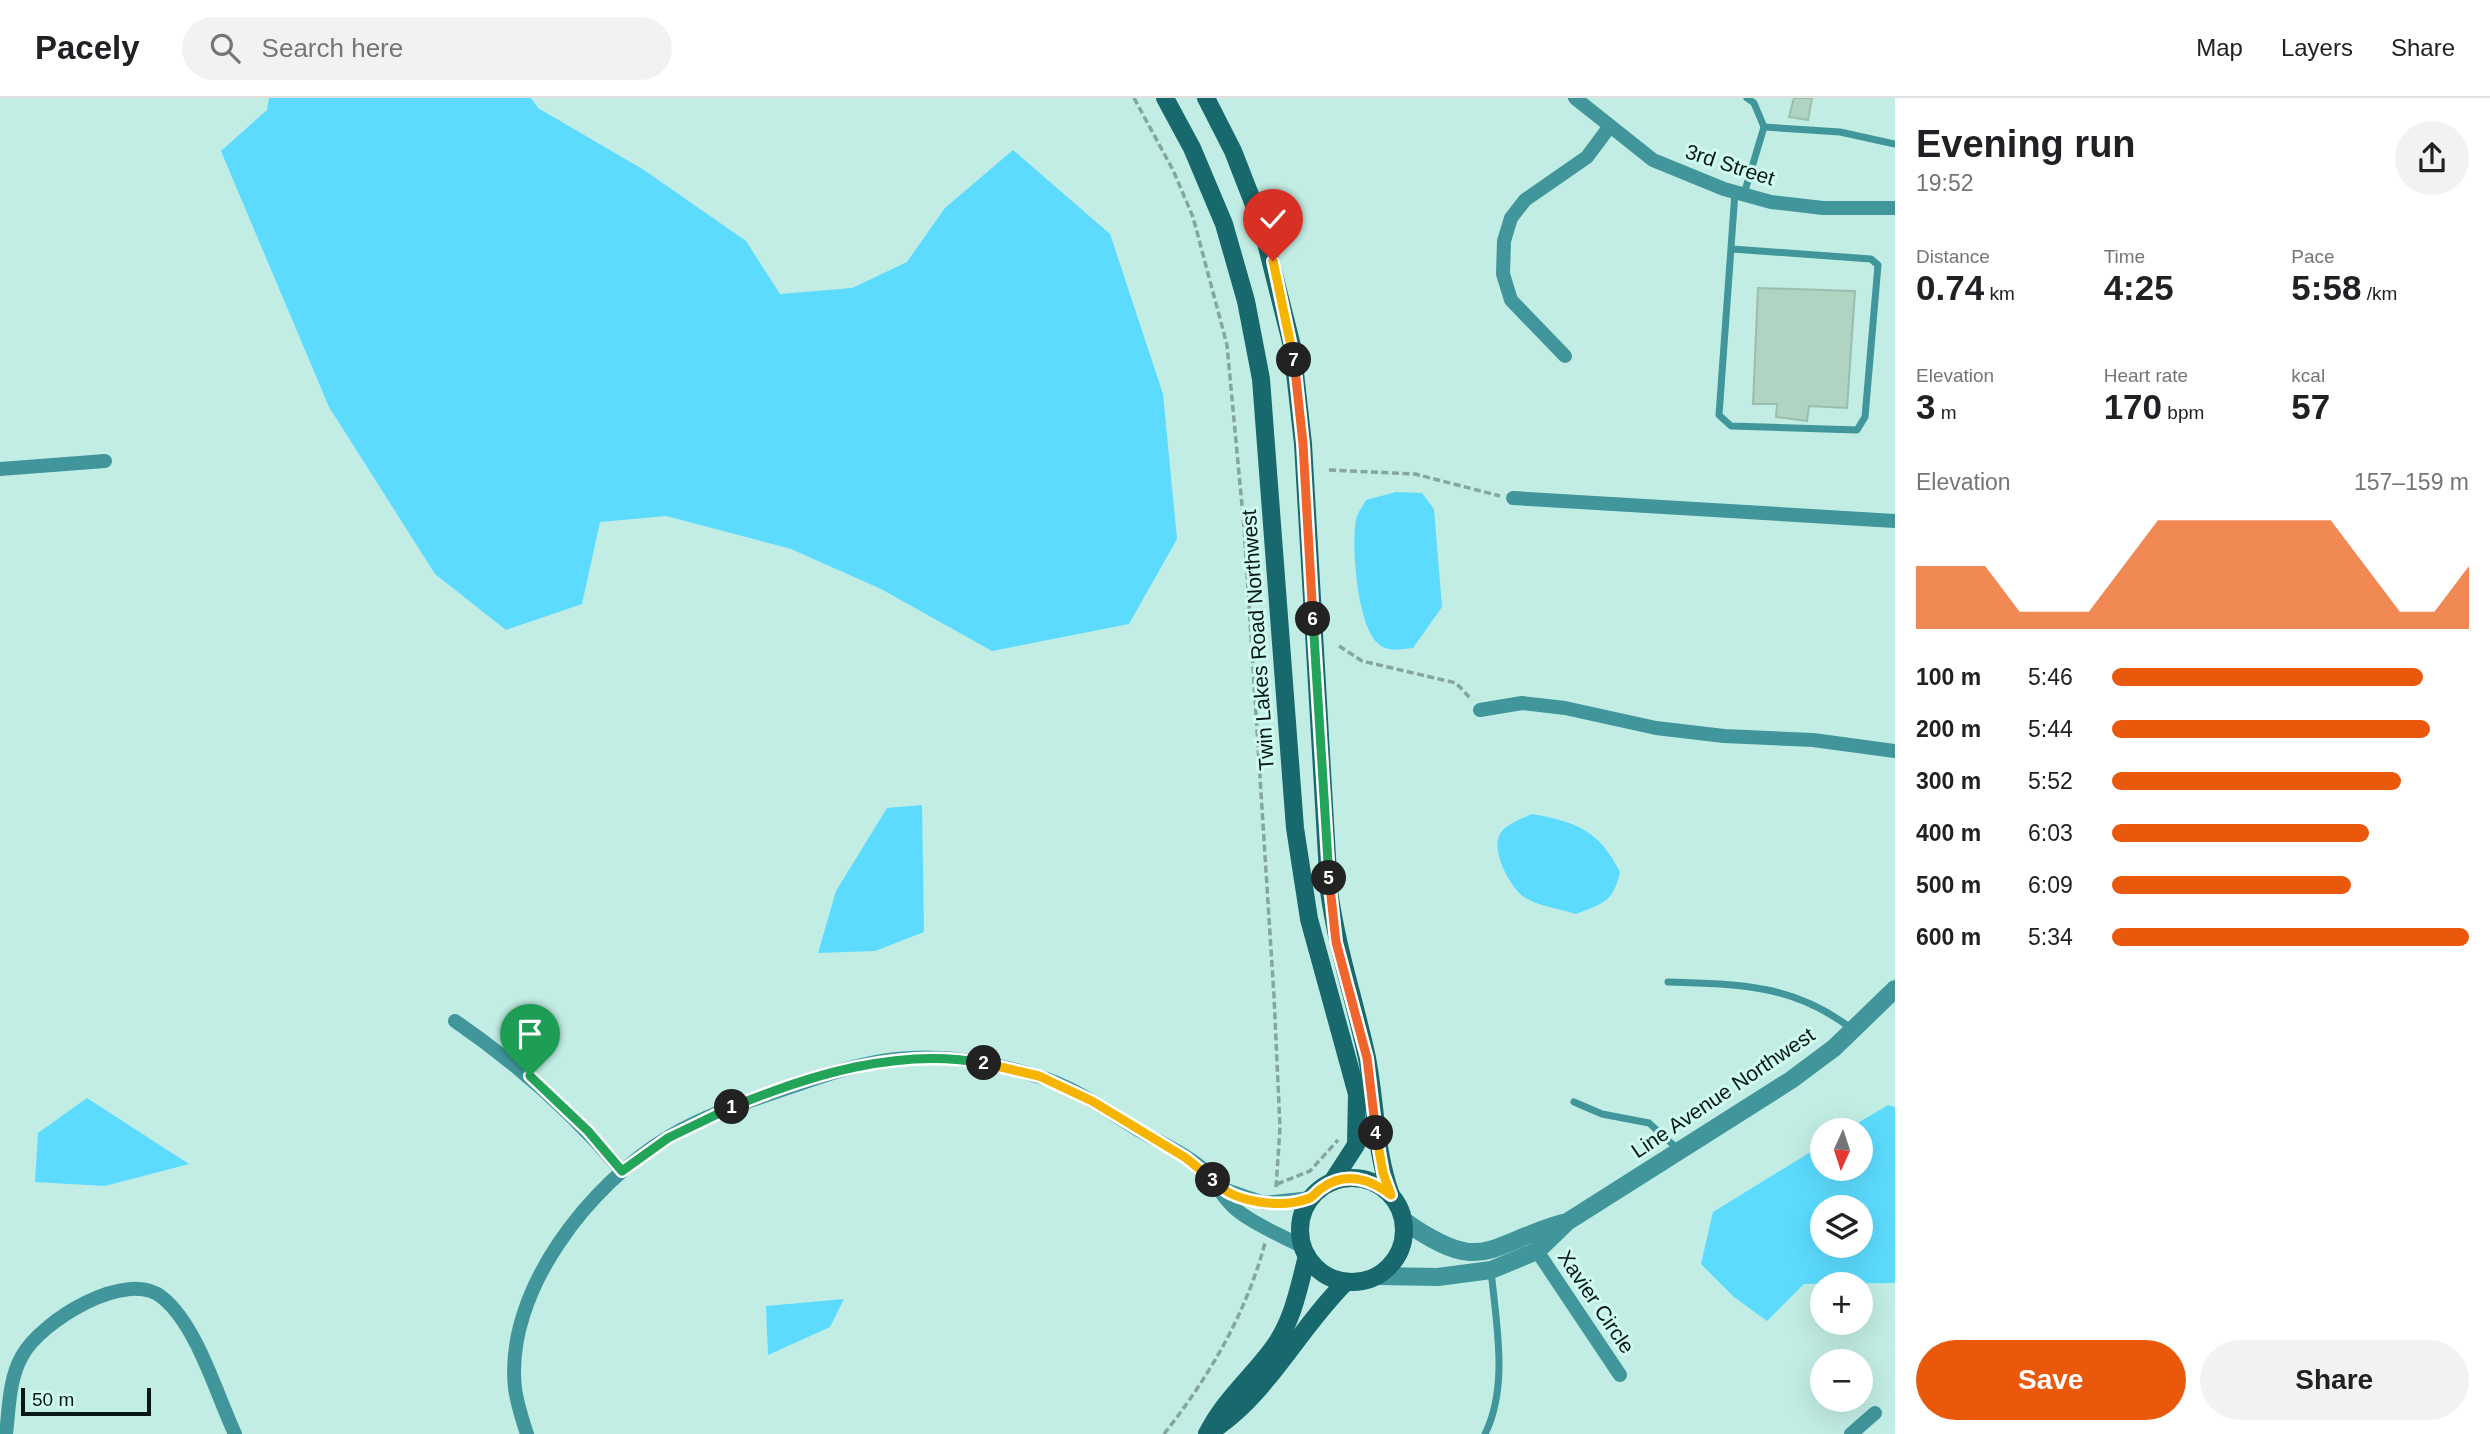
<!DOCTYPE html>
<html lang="en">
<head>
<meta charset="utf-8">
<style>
	body { margin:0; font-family:Helvetica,sans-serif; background:#f2f2f2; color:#202124; height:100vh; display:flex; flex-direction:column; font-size:26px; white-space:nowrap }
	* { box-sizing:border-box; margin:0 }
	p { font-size:23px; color:#757577 }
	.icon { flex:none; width:38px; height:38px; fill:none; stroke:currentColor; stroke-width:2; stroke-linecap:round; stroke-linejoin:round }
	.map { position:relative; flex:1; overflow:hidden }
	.drawer { display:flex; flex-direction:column; background:#fff; width:595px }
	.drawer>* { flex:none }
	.needle { width:46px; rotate:183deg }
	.controls { position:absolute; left:1810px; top:1020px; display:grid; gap:14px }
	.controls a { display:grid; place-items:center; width:63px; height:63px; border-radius:50%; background:#fff; box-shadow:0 7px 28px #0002; font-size:35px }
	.scale { position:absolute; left:21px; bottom:18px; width:130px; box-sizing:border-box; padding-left:7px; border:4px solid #071815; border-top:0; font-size:19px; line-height:24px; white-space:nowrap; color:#071815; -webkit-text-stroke:5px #cffaf1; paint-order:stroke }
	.pin { position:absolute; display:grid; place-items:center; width:60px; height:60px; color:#fff; margin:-72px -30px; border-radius:50% 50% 50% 0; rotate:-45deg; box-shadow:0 0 7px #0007 }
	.pin .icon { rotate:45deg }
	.km { position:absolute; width:35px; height:35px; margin:-18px; border-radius:50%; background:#222; color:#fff; font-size:19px; line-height:35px; text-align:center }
	.round { display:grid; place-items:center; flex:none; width:74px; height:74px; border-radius:37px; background:#f2f2f2 }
	.head { display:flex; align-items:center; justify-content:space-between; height:119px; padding:0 21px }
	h1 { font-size:38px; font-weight:800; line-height:52px }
	.stats { display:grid; grid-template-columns:repeat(3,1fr); gap:10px; height:119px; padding:7px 21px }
	.stats div { display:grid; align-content:center }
	.stats b { font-size:35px; font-weight:800 }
	.stats small { font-size:19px; font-weight:400 }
	.stats p { font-size:19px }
	.chart { height:196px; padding:14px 21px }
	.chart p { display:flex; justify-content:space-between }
	.chart svg { width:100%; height:126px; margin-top:7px; fill:#ea580c; opacity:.7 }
	.button { display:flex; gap:14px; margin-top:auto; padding:14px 21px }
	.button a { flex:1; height:80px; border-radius:42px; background:#ea580c; color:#fff; font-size:28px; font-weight:800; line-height:80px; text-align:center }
	.button a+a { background:#f2f2f2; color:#202124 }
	ul { padding:0 21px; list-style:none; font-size:23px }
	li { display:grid; grid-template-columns:112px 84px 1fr; align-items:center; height:52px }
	li i { height:18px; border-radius:9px; background:#ea580c }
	header { display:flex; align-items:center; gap:42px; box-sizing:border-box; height:98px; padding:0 35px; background:#fff; border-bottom:2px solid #e0e0e0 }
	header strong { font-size:33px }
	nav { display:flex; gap:38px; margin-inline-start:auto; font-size:24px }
	.search { width:490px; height:63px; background:#f2f2f2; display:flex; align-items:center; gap:18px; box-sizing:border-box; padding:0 24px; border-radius:38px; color:#757577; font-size:26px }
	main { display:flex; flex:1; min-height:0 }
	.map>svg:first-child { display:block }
</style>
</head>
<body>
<header>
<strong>Pacely</strong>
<div class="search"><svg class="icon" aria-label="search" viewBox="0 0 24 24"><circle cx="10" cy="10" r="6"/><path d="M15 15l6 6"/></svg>Search here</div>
<nav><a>Map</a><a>Layers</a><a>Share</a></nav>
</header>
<main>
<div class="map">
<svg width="1895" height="1336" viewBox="0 0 1895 1336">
	<rect width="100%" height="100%" fill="#c2ede4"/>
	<g fill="#5cdbfe" fill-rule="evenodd">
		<path d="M269,0H531L538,10L644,72L746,143L780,196L852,190L907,164L945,110L1013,52L1110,136L1163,296L1177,441L1129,526L992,553L881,491L791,451L666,418L600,424L582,506L506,532L435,476L329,309L221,53L267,12Z"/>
		<path d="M1396,394L1422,395L1434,411L1442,509L1413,550C1401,551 1391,554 1381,548C1357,534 1351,447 1356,422C1357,415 1363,408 1366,402Z"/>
		<path d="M922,707L924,834L875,853L818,855L836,793L887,710Z"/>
		<path d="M1532,716C1576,724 1599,732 1620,774C1613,805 1603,805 1576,816C1561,811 1537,808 1524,799C1510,789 1487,748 1503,732C1510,725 1523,720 1532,716Z"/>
		<path d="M87,1000L189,1066L105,1088L35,1084L38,1035Z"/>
		<path d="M1888,1007L1895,1009V1185L1804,1186L1767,1223L1734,1199L1701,1166L1713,1114L1822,1047V1071H1860V1032H1846ZM1822,1110H1860V1148H1822Z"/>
		<path d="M844,1201L830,1229L768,1257L766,1208Z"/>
	</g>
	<g fill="#b0d4c2" stroke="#9abeac" stroke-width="2">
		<path d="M1794,0H1812L1808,22L1789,19Z"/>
		<path d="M1758,190L1855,193L1847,310L1809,308L1807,323L1776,319L1777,306H1753Z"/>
	</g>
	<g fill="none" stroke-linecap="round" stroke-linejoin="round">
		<g stroke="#84a69f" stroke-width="3.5" stroke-dasharray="7 3.5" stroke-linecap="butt">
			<path d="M1134,0L1173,72L1193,119L1227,247L1244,429L1274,898L1280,1029L1276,1090"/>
			<path d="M1329,372L1415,376L1500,398"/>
			<path d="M1339,548L1362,563L1456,585L1472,602"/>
			<path d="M1277,1086L1310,1073L1338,1042"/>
			<path d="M1164,1336C1209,1279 1246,1216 1265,1145"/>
		</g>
		<g stroke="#41969b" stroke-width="7">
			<path d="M1747,0L1754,5L1764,29"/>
			<path d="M1744,96L1764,29L1840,34L1895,46"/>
			<path d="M1732,151L1871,161L1878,167L1865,319L1857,332L1731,328L1719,317L1735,94"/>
			<path d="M1668,884C1739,886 1793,886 1852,931"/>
			<path d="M1574,1004L1602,1016L1649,1025L1680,1053"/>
			<path d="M1485,1336C1509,1288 1496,1225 1491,1172"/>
		</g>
		<g stroke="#41969b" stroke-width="14">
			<path d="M1575,0L1653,62L1724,91L1771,104L1823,110H1895"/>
			<path d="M1565,258L1511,202L1503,176L1504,143L1511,120L1525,102L1587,59L1610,28"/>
			<path d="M0,371L105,363"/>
			<path d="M1513,400L1895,423"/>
			<path d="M1480,612L1522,605L1565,610L1656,630L1724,638L1813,642L1895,653"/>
			<path d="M455,923C519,967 572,1014 622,1073"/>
			<path d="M1218,1089L1264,1105L1311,1100"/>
			<path d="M1537,1153L1620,1277"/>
			<path d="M6,1336C9,1310 9,1281 22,1258C40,1224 127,1169 163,1200C197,1228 216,1295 235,1336"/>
			<path d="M527,1336C522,1321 517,1306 515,1290C504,1193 591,1085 670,1038C707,1016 747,1004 788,990C822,978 859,965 896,961C944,956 992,964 1037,978C1075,989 1107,1013 1140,1033C1161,1045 1186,1056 1204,1072C1217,1085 1223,1102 1238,1113C1257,1128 1281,1137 1303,1149"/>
			<path d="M1851,1336L1875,1315"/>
		</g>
		<g stroke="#41969b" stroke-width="18">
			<path d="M1404,1123C1483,1178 1484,1148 1563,1125"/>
			<path d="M1378,1178L1438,1179L1491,1172L1537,1153L1567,1124L1791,982L1834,950L1895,891"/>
		</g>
		<g stroke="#18696d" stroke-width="18">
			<path d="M1165,0L1192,50L1224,126L1246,203L1261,281L1295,730L1309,821L1357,996L1356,1047L1332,1084"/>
			<path d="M1206,0L1233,53L1261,125L1292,248L1303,346L1329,793C1337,851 1355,904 1367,960C1376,1007 1375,1053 1391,1097"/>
			<circle cx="1352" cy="1132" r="52"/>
			<path d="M1207,1336C1224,1302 1251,1280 1273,1250C1293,1223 1299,1189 1307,1158"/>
			<path d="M1207,1336C1268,1298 1296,1233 1346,1184"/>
		</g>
	</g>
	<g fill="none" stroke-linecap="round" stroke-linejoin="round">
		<g stroke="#fff" stroke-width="14">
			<path id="split-1" d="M530,978L588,1033L622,1073L668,1040L732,1009"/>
		</g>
		<g stroke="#fff" stroke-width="14">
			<path id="split-2" d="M732,1009C810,977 899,949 984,965"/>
		</g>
		<g stroke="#fff" stroke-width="14">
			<path id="split-3" d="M984,965L1039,978L1092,1003L1186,1060L1213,1082"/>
		</g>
		<g stroke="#fff" stroke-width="14">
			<path id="split-4" d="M1213,1082C1232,1105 1282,1111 1310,1100C1314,1098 1317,1093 1322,1090C1345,1073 1371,1081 1391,1097L1383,1075L1376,1035"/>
		</g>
		<g stroke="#fff" stroke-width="14">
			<path id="split-5" d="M1329,780L1336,844L1367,960L1376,1035"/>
		</g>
		<g stroke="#fff" stroke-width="14">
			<path id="split-6" d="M1313,521L1329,780"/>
		</g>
		<g stroke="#fff" stroke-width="14">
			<path id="split-7" d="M1294,262L1303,346L1313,521"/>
		</g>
		<g stroke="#fff" stroke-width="14">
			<path id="split-8" d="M1273,163L1294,262"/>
		</g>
		<use href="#split-1" stroke="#22a559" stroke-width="9"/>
		<use href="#split-2" stroke="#22a559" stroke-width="9"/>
		<use href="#split-3" stroke="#f5b400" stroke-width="9"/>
		<use href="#split-4" stroke="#f5b400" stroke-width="9"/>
		<use href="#split-5" stroke="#f0652b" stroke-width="9"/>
		<use href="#split-6" stroke="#22a559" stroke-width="9"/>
		<use href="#split-7" stroke="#f0652b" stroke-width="9"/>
		<use href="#split-8" stroke="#f5b400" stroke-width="9"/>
	</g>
	<g text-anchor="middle" stroke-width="6" stroke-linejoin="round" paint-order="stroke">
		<g font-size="21" fill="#071815" stroke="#cffaf1">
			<text transform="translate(1730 67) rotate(18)" y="7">3rd Street</text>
			<text transform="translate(1258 542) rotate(-94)" y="7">Twin Lakes Road Northwest</text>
			<text transform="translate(1723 995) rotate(-34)" y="7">Line Avenue Northwest</text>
			<text transform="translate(1596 1204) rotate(56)" y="7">Xavier Circle</text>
		</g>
	</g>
</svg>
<div class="controls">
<a><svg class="needle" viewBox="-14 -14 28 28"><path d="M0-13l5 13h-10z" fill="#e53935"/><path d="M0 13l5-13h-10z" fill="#757577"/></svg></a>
<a><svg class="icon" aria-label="layers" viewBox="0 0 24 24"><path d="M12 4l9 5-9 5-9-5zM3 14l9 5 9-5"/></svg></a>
<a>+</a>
<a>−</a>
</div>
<div class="scale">50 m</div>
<div class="pin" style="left:530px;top:978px;background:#1e9e55"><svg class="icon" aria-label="arrive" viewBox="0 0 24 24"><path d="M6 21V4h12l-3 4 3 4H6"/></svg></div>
<div class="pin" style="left:1273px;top:163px;background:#d93025"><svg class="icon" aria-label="check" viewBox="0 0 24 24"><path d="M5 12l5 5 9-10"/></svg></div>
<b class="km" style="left:732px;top:1009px">1</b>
<b class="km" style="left:984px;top:965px">2</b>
<b class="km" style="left:1213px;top:1082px">3</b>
<b class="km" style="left:1376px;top:1035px">4</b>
<b class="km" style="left:1329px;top:780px">5</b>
<b class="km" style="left:1313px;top:521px">6</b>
<b class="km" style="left:1294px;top:262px">7</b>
</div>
<section class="drawer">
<div class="head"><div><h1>Evening run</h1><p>19:52</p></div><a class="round"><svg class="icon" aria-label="share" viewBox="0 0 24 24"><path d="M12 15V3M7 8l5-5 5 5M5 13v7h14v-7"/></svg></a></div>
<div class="stats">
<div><p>Distance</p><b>0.74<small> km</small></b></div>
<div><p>Time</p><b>4:25</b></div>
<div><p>Pace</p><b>5:58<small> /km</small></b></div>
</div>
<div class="stats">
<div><p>Elevation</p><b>3<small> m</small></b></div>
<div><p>Heart rate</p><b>170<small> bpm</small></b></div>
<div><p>kcal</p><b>57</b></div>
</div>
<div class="chart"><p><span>Elevation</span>157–159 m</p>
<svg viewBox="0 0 160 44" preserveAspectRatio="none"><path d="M0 44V22L10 22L20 22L30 38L40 38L50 38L60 22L70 6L80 6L90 6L100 6L110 6L120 6L130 22L140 38L150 38L160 22V44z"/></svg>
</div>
<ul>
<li><b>100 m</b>5:46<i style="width:87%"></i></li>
<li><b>200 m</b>5:44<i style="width:89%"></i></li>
<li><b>300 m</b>5:52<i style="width:81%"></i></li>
<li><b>400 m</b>6:03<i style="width:72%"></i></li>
<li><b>500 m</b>6:09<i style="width:67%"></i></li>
<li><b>600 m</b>5:34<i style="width:100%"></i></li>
</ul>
<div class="button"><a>Save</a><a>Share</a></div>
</section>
</main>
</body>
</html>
